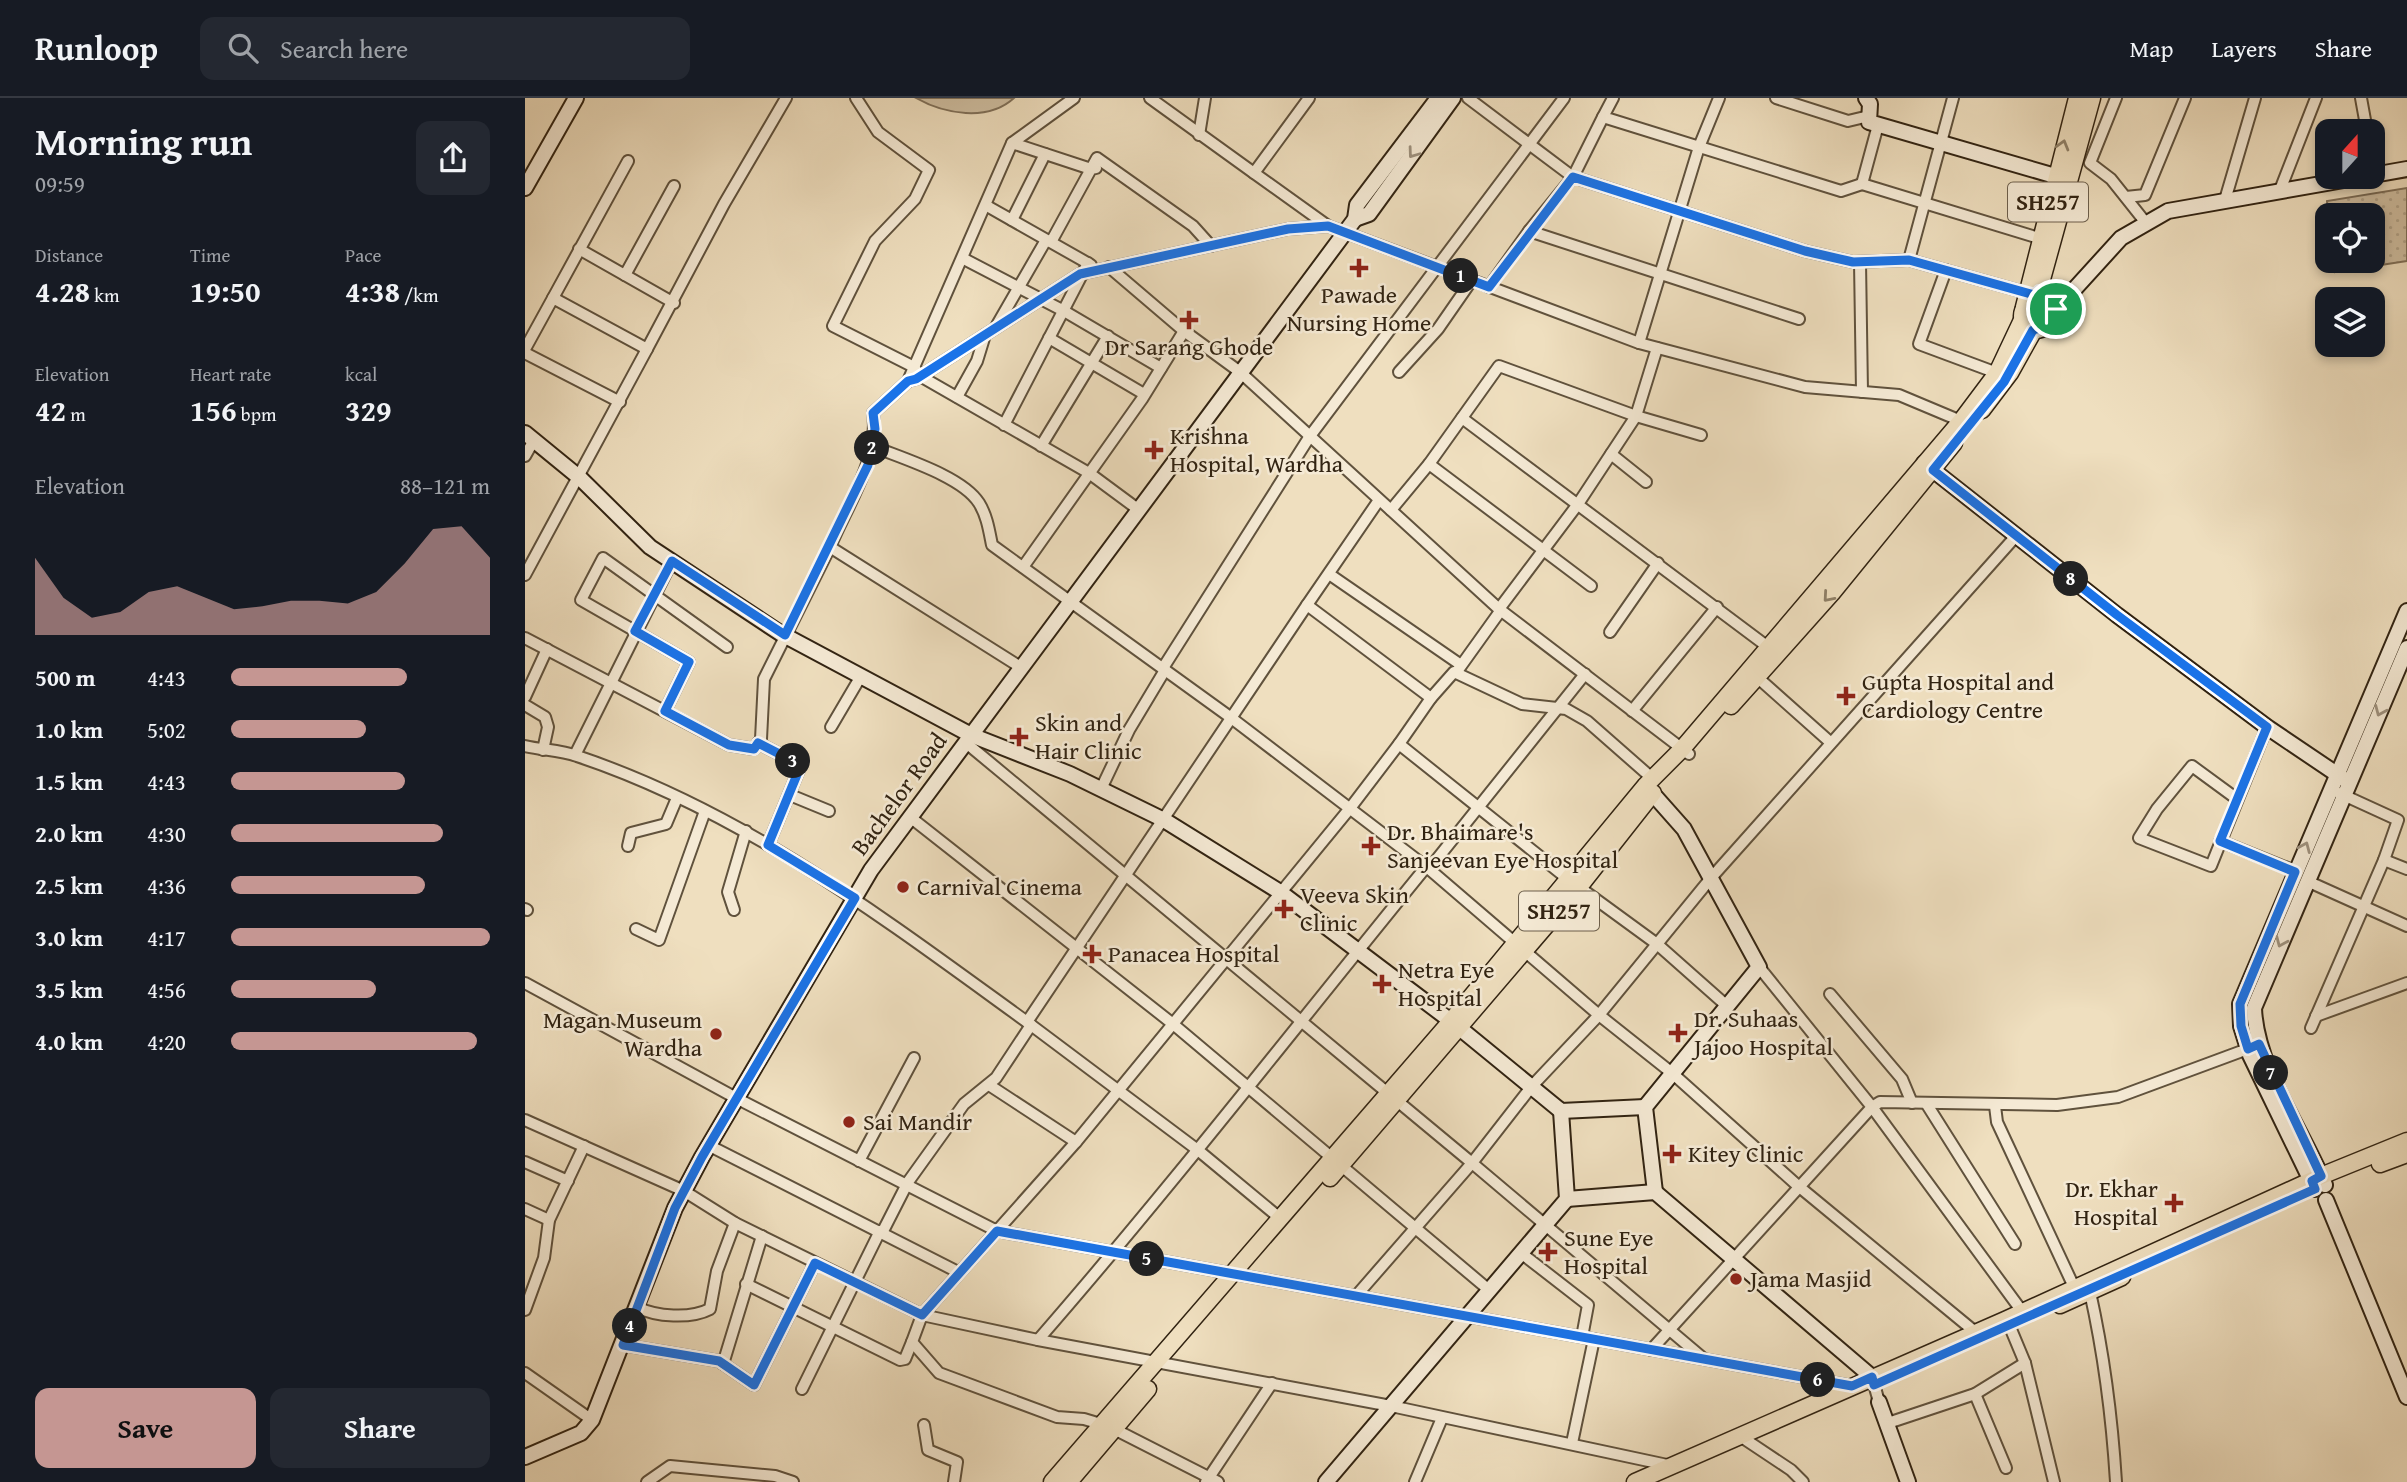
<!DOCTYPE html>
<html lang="en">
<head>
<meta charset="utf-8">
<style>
	body { margin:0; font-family:"Gentium Book Plus",serif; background:#242831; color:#f1f3f6; height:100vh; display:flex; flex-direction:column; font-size:26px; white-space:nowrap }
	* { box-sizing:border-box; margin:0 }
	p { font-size:23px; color:#9ea1a6 }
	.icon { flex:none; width:38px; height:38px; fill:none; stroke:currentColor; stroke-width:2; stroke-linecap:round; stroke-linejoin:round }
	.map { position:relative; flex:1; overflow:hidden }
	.drawer { display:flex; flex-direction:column; background:#171b24; width:525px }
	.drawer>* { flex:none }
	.needle { width:46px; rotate:21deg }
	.buttons { position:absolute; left:1790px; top:21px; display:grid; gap:14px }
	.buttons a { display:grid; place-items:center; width:70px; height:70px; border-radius:14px; background:#171b24; box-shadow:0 4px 10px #0003; font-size:35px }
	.pin { position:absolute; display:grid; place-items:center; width:60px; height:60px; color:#fff; margin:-30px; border:4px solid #fff; border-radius:50%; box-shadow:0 2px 7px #0007 }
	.km { position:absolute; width:35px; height:35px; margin:-18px; border-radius:50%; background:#222; color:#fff; font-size:19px; line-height:35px; text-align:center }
	.round { display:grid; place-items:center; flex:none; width:74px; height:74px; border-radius:14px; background:#242831 }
	.summary { display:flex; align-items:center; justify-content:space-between; height:119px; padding:0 35px }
	h1 { font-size:38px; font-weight:700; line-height:52px }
	.stats { display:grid; grid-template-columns:repeat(3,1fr); gap:10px; height:119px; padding:7px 35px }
	.stats div { display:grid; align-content:center }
	.stats b { font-size:30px; font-weight:700 }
	.stats small { font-size:19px; font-weight:400 }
	.stats p { font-size:19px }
	.chart { height:196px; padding:14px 35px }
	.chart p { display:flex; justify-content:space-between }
	.chart svg { width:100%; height:126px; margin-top:7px; fill:#c59692; opacity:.7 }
	.button { display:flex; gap:14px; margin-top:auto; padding:14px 35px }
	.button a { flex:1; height:80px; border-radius:14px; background:#c59692; color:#111; font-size:28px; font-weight:700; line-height:80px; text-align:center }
	.button a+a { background:#242831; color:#f1f3f6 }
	ul { padding:0 35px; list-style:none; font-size:23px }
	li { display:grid; grid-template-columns:112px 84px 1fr; align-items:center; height:52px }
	li i { height:18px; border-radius:9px; background:#c59692 }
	header { display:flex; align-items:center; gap:42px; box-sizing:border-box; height:98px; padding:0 35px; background:#171b24; border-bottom:2px solid #363941 }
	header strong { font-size:33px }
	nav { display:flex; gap:38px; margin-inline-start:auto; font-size:24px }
	.search { width:490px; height:63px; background:#242831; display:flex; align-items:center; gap:18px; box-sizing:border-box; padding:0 24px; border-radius:14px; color:#9ea1a6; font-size:26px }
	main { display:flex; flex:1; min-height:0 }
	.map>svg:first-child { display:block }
</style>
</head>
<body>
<header>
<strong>Runloop</strong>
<div class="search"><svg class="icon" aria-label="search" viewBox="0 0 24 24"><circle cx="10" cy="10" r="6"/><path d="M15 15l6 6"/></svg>Search here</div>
<nav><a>Map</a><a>Layers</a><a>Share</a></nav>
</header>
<main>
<section class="drawer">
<div class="summary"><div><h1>Morning run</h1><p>09:59</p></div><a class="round"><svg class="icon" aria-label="share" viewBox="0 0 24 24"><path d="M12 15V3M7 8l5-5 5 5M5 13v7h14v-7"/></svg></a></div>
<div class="stats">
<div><p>Distance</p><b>4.28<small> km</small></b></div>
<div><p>Time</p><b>19:50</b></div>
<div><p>Pace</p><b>4:38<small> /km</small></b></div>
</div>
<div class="stats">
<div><p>Elevation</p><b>42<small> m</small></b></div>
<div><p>Heart rate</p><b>156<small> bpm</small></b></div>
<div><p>kcal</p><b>329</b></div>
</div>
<div class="chart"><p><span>Elevation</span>88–121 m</p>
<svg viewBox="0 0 160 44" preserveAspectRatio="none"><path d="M0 44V17L10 31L20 38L30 36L40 29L50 27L60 31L70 35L80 34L90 32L100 32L110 33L120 29L130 19L140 7L150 6L160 17V44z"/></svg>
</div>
<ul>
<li><b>500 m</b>4:43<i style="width:68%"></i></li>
<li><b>1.0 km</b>5:02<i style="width:52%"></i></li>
<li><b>1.5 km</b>4:43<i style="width:67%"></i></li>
<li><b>2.0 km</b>4:30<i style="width:82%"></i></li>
<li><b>2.5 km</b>4:36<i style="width:75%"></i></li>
<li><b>3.0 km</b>4:17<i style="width:100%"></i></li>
<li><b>3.5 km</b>4:56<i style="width:56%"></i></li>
<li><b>4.0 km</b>4:20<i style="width:95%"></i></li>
</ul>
<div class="button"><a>Save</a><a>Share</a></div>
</section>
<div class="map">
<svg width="1882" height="1384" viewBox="0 0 1882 1384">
	<defs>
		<pattern id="green-dots" width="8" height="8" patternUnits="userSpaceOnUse" patternTransform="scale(1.75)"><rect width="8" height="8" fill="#cfbfa2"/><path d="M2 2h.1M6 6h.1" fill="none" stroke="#b2a48a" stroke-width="1.8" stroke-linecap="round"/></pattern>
	</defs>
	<rect width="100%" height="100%" fill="#efdfbf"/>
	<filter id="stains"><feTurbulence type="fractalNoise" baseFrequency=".00286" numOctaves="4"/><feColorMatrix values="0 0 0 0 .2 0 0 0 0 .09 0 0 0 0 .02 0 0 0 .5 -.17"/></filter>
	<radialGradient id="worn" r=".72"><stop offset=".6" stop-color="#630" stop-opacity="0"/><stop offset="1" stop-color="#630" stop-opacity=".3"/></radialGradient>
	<path fill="url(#green-dots)" stroke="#80715a" stroke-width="2" d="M1882,90V163L1810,174L1809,163H1848V117H1803L1802,103Z"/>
	<path fill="#cfbfa2" stroke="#80715a" stroke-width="2" d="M391,0H489C463,24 419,16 391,0Z"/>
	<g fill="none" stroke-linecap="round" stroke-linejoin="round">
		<g stroke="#60523d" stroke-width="14">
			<g id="street">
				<path d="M331,0L353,34L404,72L390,101L350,143L308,228L389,269L395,278L564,375L614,412"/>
				<path d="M625,0L729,75"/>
				<path d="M784,0L729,75L803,128"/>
				<path d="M943,0L1048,79L1280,153L1328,164L1384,162"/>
				<path d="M1088,0L1078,19L1316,93L1337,86"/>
				<path d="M1251,0L1323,23L1344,18"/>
				<path d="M1428,0L1384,162L1506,196"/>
				<path d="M1591,0L1565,65L1586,81L1621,125"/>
				<path d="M1836,0L1842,33"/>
				<path d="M1353,27L1337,86L1514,140"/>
				<path d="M674,37L680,0"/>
				<path d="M487,45L549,0"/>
				<path d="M1755,92L1791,0"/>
				<path d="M1601,99L1620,97L1660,0"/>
				<path d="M1700,102L1730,0"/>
				<path d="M462,108L566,167"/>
				<path d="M487,122L520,56"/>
				<path d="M1004,133L1048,79L1078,19"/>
				<path d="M526,144L566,71L571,70"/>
				<path d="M54,151L149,205"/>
				<path d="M439,161L539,213L636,270"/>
				<path d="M1335,164L1337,294"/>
				<path d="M584,169L659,233"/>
				<path d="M1421,172L1394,246L1472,275"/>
				<path d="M100,177L149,88"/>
				<path d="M964,189L1004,133L1274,221"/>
				<path d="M28,200L103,63"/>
				<path d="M472,227L521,142"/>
				<path d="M524,240L619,296"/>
				<path d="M1114,245L1174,49L1194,0"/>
				<path d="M0,251L28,200L122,251L199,106L261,0"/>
				<path d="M0,255L95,304"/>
				<path d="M874,274L913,231L947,182"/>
				<path d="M383,283L391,281L555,176L763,131L803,128L1114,245L1280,289L1374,297L1436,323"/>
				<path d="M432,299L452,263L460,237"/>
				<path d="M937,320L1243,549"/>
				<path d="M479,327L563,165"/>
				<path d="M347,348C376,360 437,378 454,405C462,418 464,432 467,447L705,619L904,771L1074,917L1147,975L1272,1087L1449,1233"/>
				<path d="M516,348L583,238"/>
				<path d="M1086,356L1121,384"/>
				<path d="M0,358L9,342"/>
				<path d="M904,366L1066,488"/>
				<path d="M866,412L904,366L974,268L1111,318L1176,337"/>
				<path d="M498,469L617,301L659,233L715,274L974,511L1164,656"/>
				<path d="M804,476L936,567"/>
				<path d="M0,477L122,251"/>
				<path d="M782,507L854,402"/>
				<path d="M974,511L1053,406L1111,318L1132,250"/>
				<path d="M1085,534L1133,465"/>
				<path d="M0,540L204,647L229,651L236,641L239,581L305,449"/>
				<path d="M497,570L305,449C322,408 355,359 348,315L383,283L487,45L566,71L572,60L668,128L686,148"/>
				<path d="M638,570L785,338L1039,0"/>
				<path d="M933,572L976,512"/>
				<path d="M1232,579L1305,644"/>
				<path d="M0,599L22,551"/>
				<path d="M906,600L929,574L997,606L1041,611L1062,623L1128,681"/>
				<path d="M0,607L20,619L23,629L18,652"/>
				<path d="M140,613L164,564L56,502L78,460L202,549"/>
				<path d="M1107,613L1192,509"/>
				<path d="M306,629L336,578"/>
				<path d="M440,644L947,1065L831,1198"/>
				<path d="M233,645L276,667L243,747"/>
				<path d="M0,648C17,652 36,652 52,658C220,714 361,822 502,924"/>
				<path d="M50,657L147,463"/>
				<path d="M576,691L604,632L640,572"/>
				<path d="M265,697L304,713"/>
				<path d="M1712,701L1667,668L1632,711L1614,740L1686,768L1742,629"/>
				<path d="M385,719L648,926L964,1192"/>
				<path d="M1695,743L1770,773"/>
				<path d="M103,748L106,735L141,726L152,700"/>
				<path d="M1859,762L1882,771"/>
				<path d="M904,771L1060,576"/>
				<path d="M1782,783L1882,828"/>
				<path d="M0,811L2,812"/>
				<path d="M209,812L203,794L221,733"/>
				<path d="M111,831L134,842L180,713"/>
				<path d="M0,885L211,1000L472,1133L1327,1288"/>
				<path d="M1305,896L1377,981L1387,1005"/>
				<path d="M1791,918L1882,885"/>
				<path d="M1786,930L1859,762L1873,722L1814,695"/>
				<path d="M464,987L551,1044"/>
				<path d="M1401,1005L1490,1146"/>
				<path d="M1470,1008L1472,1024L1549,1189"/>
				<path d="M0,1022L159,1093L210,1125L397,1217L513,1242L866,1308L1147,1368"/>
				<path d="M183,1047L433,1174"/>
				<path d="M334,1063L389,960"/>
				<path d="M0,1064L43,1083"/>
				<path d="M0,1111L24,1122"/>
				<path d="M756,1121L674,1053L502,924L782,507L906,600L874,646L1043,781L1132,846L1202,908"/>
				<path d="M357,1135L383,1084L439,1006L471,980L506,927"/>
				<path d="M996,1155L1063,1207L1057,1239"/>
				<path d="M221,1186L375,1262L380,1261L387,1244"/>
				<path d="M1565,1194C1579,1257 1587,1319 1591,1384"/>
				<path d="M112,1209C131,1219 166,1221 185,1211L192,1173L210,1125"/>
				<path d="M0,1212L19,1160L24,1122L59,1048"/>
				<path d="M1496,1212L1347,1009L1355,1004L1532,1007L1593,999L1728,949"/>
				<path d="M1485,1229L1500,1265L1529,1384"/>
				<path d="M513,1242C647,1088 772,927 901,769"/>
				<path d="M98,1247L194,1263L229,1287L290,1165"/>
				<path d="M1126,1252L1347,1009L1234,869"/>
				<path d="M1179,1261L947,1065L1007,988L1074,917L1186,780L1491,438"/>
				<path d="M198,1266L237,1138"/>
				<path d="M0,1275L67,1322"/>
				<path d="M1347,1279L1354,1304"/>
				<path d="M277,1291L355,1133"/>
				<path d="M1450,1296L1481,1370"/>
				<path d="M1363,1325L1450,1296L1500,1265"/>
				<path d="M399,1327L403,1352L432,1364L429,1384"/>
				<path d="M579,1327L559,1321L532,1319L414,1275L387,1244L397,1217L551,1044L826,709L874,646"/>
				<path d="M591,1332L693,1384"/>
				<path d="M1221,1342L1266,1372L1278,1384"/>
				<path d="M1047,1345L1069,1241"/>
				<path d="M122,1384L145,1368L250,1378L268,1384"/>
				<path d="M681,1384L747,1285"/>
				<path d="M890,1384L917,1320"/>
			</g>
		</g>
		<g stroke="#312312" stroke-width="18">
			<g id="secondary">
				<path d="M1341,0L1345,6L1344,24L1530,78"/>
				<path d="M1848,77L1882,71"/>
				<path d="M0,90L51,0"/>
				<path d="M830,121L844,116L928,0"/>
				<path d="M1525,218L1596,140L1643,113L1836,79"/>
				<path d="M0,335L55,380L125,449L255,535L446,637L545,676L639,722L755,794L926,923L1036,1013L1120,1009"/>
				<path d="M1399,365L1592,517L1742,629L1819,681"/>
				<path d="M1128,696L1159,731L1234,869L1120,1009L1130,1094"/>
				<path d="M1800,1087C1777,1032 1731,968 1729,910L1882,550"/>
				<path d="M1790,1091L1725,957L1716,928L1715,906L1882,513"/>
				<path d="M1042,1101L1130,1094L1347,1279"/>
				<path d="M1801,1102L1882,1299"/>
				<path d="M1354,1304L1383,1384"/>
				<path d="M0,1359L56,1335L67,1322L150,1110L177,1059L346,772L830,121L832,107L913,0"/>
				<path d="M801,1384L1042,1101L1036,1013"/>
			</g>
		</g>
		<g stroke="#312312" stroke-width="19">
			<g id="primary">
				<path d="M1511,203L1567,0"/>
				<circle cx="1511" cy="218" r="14"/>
				<path d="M1499,209L1552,0"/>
				<path d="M1457,312L1485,275L1509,232"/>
				<path d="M1206,608L1307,495L1429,345"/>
				<path d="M1855,1066L1882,1056"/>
				<path d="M805,1080L1054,789L1128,695"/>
				<path d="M1535,1207L1597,1179"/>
				<path d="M527,1384L926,923L1120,688L1157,651L1436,323L1472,275L1497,222"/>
				<path d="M544,1384L623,1291"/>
				<path d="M1110,1384L1480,1222L1796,1078L1882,1043"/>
			</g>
		</g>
		<use href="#street" stroke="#f5ead5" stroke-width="10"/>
		<use href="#secondary" stroke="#f5ead5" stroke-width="14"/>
		<use href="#primary" stroke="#efdfbf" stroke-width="16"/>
	</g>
	<defs><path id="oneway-chevron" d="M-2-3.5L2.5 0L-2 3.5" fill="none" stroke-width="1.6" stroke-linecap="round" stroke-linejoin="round" transform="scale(1.75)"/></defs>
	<g stroke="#908168">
		<use href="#oneway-chevron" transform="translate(1538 47) rotate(-74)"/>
		<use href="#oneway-chevron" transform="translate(1303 499) rotate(131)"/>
	</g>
	<g stroke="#9d907d">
		<use href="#oneway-chevron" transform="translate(888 55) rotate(126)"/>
		<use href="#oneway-chevron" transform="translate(1855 613) rotate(113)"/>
		<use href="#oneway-chevron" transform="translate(1780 749) rotate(-67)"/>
		<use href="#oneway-chevron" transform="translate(1756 844) rotate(113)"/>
	</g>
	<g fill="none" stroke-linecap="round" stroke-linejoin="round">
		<g stroke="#fff" stroke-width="14">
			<path id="route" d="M1048,79L1280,153L1328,164L1384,162L1513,198L1514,193L1531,211L1519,229L1508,232L1479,284L1408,372L1592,517L1742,629L1695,743L1770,774L1715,906L1716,928L1723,951L1734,946L1796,1078L1787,1083L1790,1091L1349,1287L1347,1279L1327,1288L472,1133L397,1217L290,1165L229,1287L194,1263L98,1247L150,1110L177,1059L330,800L243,747L276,667L233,645L229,651L204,647L140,613L164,564L110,533L147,463L260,537L343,367L350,331L348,315L383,283L391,281L555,176L763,131L803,128L964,189Z"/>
		</g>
		<use href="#route" stroke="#1a73e8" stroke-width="9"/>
	</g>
	<g fill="#8f2418" stroke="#f5ead5" stroke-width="2.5">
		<path d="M830.5 159.5h7v7h7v7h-7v7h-7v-7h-7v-7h7z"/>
		<path d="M660.5 211.5h7v7h7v7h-7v7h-7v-7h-7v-7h7z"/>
		<path d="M625.5 341.5h7v7h7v7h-7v7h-7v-7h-7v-7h7z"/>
		<path d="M1317.5 587.5h7v7h7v7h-7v7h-7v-7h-7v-7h7z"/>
		<path d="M490.5 628.5h7v7h7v7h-7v7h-7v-7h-7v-7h7z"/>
		<path d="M842.5 737.5h7v7h7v7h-7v7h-7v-7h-7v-7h7z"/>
		<circle cx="378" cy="789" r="7"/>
		<path d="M755.5 800.5h7v7h7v7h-7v7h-7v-7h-7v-7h7z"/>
		<path d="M563.5 845.5h7v7h7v7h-7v7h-7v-7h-7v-7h7z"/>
		<path d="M853.5 875.5h7v7h7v7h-7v7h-7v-7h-7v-7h7z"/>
		<path d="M1149.5 924.5h7v7h7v7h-7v7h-7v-7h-7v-7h7z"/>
		<circle cx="191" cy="936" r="7"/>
		<circle cx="324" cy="1024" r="7"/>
		<path d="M1143.5 1045.5h7v7h7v7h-7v7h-7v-7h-7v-7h7z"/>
		<path d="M1645.5 1094.5h7v7h7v7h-7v7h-7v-7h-7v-7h7z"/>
		<path d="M1019.5 1143.5h7v7h7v7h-7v7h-7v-7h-7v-7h7z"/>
		<circle cx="1211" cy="1181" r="7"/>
	</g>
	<g text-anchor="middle" stroke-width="5" stroke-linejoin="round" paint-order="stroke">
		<g fill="#f5ead5" stroke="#6c5f4c" stroke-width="2">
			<rect x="1483" y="84.5" width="80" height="39" rx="5"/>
			<rect x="994" y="793.5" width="80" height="39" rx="5"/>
		</g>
		<g font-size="23" font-weight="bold" fill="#312312">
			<text x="1523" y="112">SH257</text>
			<text x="1034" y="821">SH257</text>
		</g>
		<g font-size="24" fill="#312312" stroke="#f5ead5" text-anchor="start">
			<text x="834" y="205" text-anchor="middle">Pawade<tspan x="834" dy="28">Nursing Home</tspan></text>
			<text x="664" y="257" text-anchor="middle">Dr Sarang Ghode</text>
			<text x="645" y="346">Krishna<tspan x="645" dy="28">Hospital, Wardha</tspan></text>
			<text x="1337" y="592">Gupta Hospital and<tspan x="1337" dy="28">Cardiology Centre</tspan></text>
			<text x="510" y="633">Skin and<tspan x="510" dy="28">Hair Clinic</tspan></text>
			<text x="862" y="742">Dr. Bhaimare's<tspan x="862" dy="28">Sanjeevan Eye Hospital</tspan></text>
			<text x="392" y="797">Carnival Cinema</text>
			<text x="775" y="805">Veeva Skin<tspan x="775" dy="28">Clinic</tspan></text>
			<text x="583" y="864">Panacea Hospital</text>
			<text x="873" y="880">Netra Eye<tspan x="873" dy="28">Hospital</tspan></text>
			<text x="1169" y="929">Dr. Suhaas<tspan x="1169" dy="28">Jajoo Hospital</tspan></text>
			<text x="177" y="930" text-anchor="end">Magan Museum<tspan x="177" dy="28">Wardha</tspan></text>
			<text x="338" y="1032">Sai Mandir</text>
			<text x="1163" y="1064">Kitey Clinic</text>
			<text x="1633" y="1099" text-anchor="end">Dr. Ekhar<tspan x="1633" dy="28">Hospital</tspan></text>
			<text x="1039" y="1148">Sune Eye<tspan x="1039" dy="28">Hospital</tspan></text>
			<text x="1225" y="1189">Jama Masjid</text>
		</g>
		<g font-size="24" fill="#312312" stroke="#f5ead5">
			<text transform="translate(374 696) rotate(-54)" y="8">Bachelor Road</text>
		</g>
	</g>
	<rect width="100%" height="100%" filter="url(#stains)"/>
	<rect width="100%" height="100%" fill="url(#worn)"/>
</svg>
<div class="buttons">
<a><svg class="needle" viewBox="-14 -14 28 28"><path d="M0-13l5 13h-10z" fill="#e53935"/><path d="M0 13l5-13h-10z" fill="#9ea1a6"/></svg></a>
<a><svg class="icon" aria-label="locate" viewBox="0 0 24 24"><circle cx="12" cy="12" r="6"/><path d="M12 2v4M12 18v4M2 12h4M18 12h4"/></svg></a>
<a><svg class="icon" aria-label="layers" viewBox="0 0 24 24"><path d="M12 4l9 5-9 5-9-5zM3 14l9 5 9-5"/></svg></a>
</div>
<div class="pin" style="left:1531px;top:211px;background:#1e9e55"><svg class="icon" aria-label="arrive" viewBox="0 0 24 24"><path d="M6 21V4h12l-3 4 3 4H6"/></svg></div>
<b class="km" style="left:936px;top:178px">1</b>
<b class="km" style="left:347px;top:350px">2</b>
<b class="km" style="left:268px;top:663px">3</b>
<b class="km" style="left:105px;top:1228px">4</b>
<b class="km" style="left:622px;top:1161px">5</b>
<b class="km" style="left:1293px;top:1282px">6</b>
<b class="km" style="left:1746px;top:975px">7</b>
<b class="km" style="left:1546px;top:481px">8</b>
</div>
</main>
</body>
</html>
